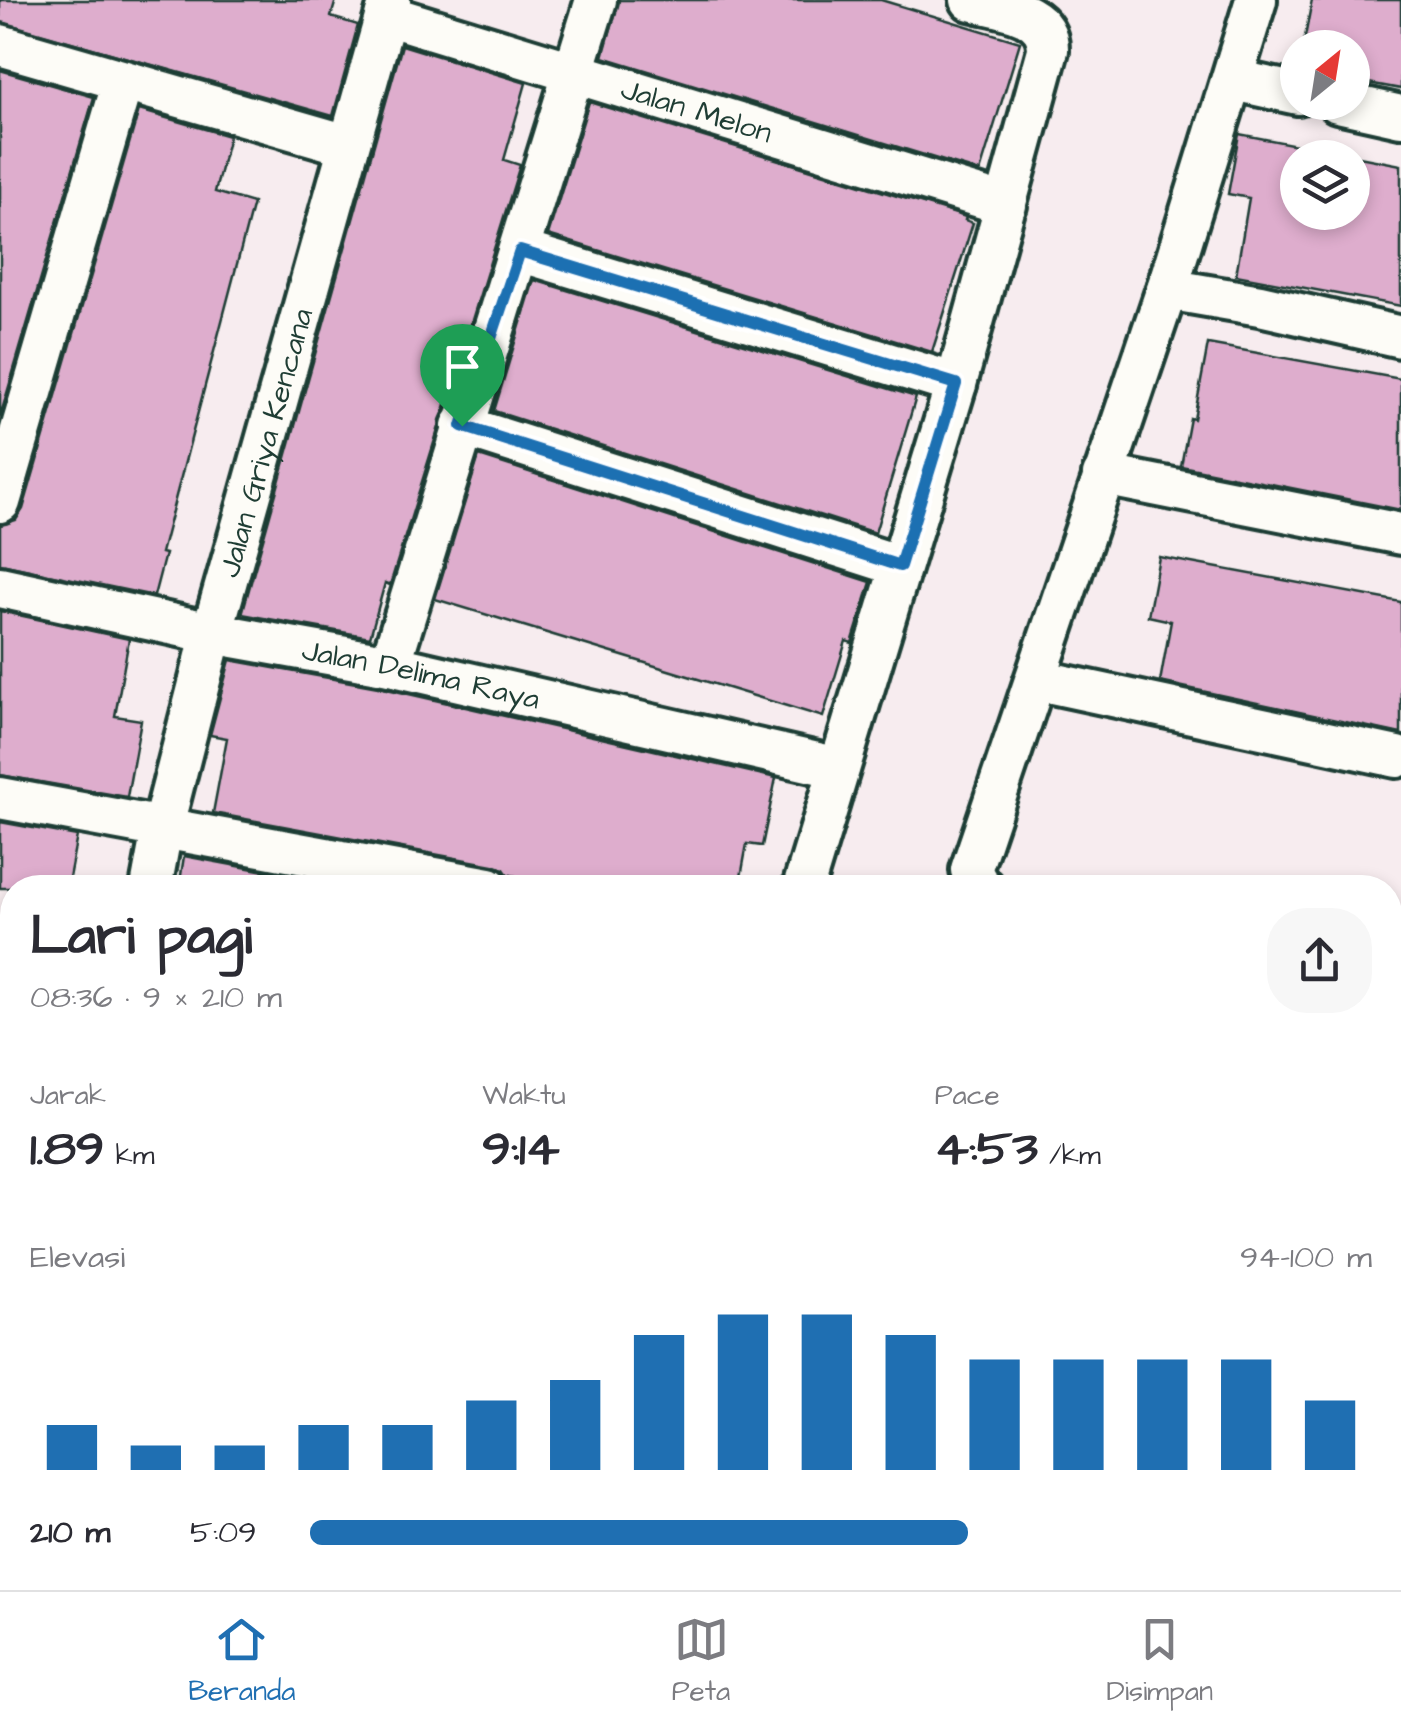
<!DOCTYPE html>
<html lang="id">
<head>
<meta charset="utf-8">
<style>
	body { margin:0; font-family:"Architects Daughter",sans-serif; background:#f7f7f7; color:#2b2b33; height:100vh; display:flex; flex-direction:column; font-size:38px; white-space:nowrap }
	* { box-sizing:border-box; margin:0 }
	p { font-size:32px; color:#7c7c81 }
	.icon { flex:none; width:55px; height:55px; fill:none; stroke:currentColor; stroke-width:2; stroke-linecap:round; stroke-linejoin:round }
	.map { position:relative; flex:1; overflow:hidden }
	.drawer { position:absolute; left:0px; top:875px; width:1402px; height:715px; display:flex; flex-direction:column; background:#fff; border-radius:40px 40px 0 0; box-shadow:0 5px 15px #0003 }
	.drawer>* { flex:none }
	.needle { width:65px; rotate:30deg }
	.controls { position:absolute; left:1280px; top:30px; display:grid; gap:20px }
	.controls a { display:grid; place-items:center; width:90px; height:90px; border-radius:50%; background:#fff; box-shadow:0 5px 15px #0003; font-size:50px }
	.pin { position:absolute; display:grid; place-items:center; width:85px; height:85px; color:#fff; margin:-102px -42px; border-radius:50% 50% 50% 0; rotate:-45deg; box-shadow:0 0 10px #0007 }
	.pin .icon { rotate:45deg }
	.round { display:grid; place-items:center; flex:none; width:105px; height:105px; border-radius:40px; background:#f7f7f7 }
	.head { display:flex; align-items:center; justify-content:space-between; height:170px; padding:0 30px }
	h1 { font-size:55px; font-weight:700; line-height:75px }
	.metrics { display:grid; grid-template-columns:repeat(3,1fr); gap:15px; height:170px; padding:10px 30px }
	.metrics div { display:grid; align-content:center }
	.metrics b { font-size:50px; font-weight:700 }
	.metrics small { font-size:28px; font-weight:400 }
	.metrics p { font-size:28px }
	.chart { height:280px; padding:20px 30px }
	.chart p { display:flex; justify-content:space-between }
	.chart svg { width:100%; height:180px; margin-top:10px; stroke:#1f6fb2; stroke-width:6 }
	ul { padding:0 30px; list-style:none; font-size:32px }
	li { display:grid; grid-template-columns:160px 120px 1fr; align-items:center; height:75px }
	li i { height:25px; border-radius:12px; background:#1f6fb2 }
	.tab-bar { display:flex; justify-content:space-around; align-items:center; height:140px; border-top:2px solid #e1e1e2; background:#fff; font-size:28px; color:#7c7c81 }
	.tab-bar a { display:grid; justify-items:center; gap:5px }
	.tab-bar .active { color:#1f6fb2 }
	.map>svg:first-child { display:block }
</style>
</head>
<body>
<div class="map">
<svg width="1401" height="1590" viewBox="0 0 1401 1590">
	<rect width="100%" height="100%" fill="#f7ecef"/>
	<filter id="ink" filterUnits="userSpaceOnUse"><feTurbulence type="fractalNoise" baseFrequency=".01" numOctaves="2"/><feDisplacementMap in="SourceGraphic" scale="20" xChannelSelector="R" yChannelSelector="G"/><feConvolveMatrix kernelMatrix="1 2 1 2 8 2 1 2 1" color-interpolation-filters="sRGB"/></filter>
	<g filter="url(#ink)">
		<g fill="#deadcd" stroke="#1f3d34" stroke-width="2.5" fill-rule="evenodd">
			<path d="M0,0H336L331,17L358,25L333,116L0,22Z"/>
			<path d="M619,0H881L1020,42L980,172L603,57Z"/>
			<path d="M1312,0H1401V89L1352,80V48H1303Z"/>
			<path d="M402,45L526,83L504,160L520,165L390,585L385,583L370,637L242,614Z"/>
			<path d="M0,70L94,97L0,417Z"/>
			<path d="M589,102L966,217L965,220L973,223L932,352L548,235Z"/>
			<path d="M139,110L229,136L215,192L253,203L161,553L165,554L154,596L0,564V525L16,520L23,509Z"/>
			<path d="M1239,134L1401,165V306L1236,275L1249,198L1228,194ZM1298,158H1352V212H1298Z"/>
			<path d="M534,280L916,397L875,533L494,411Z"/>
			<path d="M1208,344L1401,379V510L1181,466L1190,418L1194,419Z"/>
			<path d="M479,456L871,582L852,643L846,641L823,717L435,599Z"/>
			<path d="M1159,557L1401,602V734L1160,682L1171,621L1148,616Z"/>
			<path d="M0,611L129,639L115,716L141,720L127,797L0,775Z"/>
			<path d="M230,660L378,687L776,778L762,846L747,844L739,888H567L511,875L510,878L504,869L493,865L213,813L227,738L210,735Z"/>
			<path d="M0,822L77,836L67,888H0Z"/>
			<path d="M184,856L355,888H179Z"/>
		</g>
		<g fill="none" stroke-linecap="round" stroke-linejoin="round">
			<g stroke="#1f3d34" stroke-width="48">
				<g id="street">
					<path d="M1256,0L1167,289L1260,305L1401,337"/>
					<path id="s1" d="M386,15L1006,205"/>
					<path d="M0,45L347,145"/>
					<path d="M1234,80L1298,94"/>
					<path d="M1338,102L1401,116"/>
					<path d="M520,251L956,384"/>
					<path d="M462,426L900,566"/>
					<path d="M1103,475L1401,534"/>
					<path d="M0,502L123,81"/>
					<path id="s2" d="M0,587L212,633L390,665L839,768"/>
					<path d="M390,665L596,0"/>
					<path d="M1038,680L1397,757"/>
					<path d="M0,798L489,888"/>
					<path id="s3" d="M151,888L162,829L212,633L390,0"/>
					<path d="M803,888L956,384L1048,50C1049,10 1000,8 971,0"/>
					<path d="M983,888L978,884L971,870L1167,289"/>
					<path d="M0,984L12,986"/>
					<path d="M0,1176L12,1178"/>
					<path d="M1390,1341L1401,1346"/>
					<path d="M0,1368L12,1371"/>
					<path d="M0,1562L12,1565"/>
					<path d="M1390,1575L1401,1579"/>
					<path d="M819,1578L855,1590"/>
					<path d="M222,1590L225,1578"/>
					<path d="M417,1590L419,1578"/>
					<path d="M612,1590L615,1578"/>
				</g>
			</g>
			<use href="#street" stroke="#fdfcf7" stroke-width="40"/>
		</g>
	</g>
	<g fill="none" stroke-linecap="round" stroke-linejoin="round" filter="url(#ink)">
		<g stroke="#fff" stroke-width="20">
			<path id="route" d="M520,251L956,384L900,566L462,426Z"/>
		</g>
		<use href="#route" stroke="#1f6fb2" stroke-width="12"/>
	</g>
	<g text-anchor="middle" stroke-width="8" stroke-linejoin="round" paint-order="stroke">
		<g font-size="30" fill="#1f3d34" stroke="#fdfcf7">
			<text dy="10" stroke="none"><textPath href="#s1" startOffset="325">Jalan Melon</textPath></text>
			<text dy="10" stroke="none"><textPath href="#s3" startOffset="460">Jalan Griya Kencana</textPath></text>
			<text dy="10" stroke="none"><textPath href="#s2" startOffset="430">Jalan Delima Raya</textPath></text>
		</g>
	</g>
</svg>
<div class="controls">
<a><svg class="needle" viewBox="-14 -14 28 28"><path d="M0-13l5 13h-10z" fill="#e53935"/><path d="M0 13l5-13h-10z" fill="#7c7c81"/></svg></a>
<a><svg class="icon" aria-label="layers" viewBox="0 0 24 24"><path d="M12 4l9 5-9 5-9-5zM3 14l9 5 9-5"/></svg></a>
</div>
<div class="pin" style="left:462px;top:426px;background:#1e9e55"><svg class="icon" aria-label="arrive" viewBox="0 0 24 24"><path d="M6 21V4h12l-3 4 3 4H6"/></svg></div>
<section class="drawer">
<div class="head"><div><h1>Lari pagi</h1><p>08:36 · 9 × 210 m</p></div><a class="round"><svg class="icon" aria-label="share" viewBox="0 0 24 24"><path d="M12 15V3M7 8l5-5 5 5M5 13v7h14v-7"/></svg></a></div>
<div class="metrics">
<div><p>Jarak</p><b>1.89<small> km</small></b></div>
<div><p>Waktu</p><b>9:14</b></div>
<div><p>Pace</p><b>4:53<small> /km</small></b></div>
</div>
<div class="chart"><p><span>Elevasi</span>94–100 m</p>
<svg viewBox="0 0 160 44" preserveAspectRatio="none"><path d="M5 44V33M15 44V38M25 44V38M35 44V33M45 44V33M55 44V27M65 44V22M75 44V11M85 44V6M95 44V6M105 44V11M115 44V17M125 44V17M135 44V17M145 44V17M155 44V27"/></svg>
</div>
<ul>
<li><b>210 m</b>5:09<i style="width:62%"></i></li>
</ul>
</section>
</div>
<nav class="tab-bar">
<a class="active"><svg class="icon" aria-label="home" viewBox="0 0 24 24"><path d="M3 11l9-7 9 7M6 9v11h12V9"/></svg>Beranda</a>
<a><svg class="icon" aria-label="map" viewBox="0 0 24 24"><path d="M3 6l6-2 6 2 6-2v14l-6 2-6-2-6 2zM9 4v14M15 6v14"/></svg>Peta</a>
<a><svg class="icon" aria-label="saved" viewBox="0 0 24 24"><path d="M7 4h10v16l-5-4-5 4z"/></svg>Disimpan</a>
</nav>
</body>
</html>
